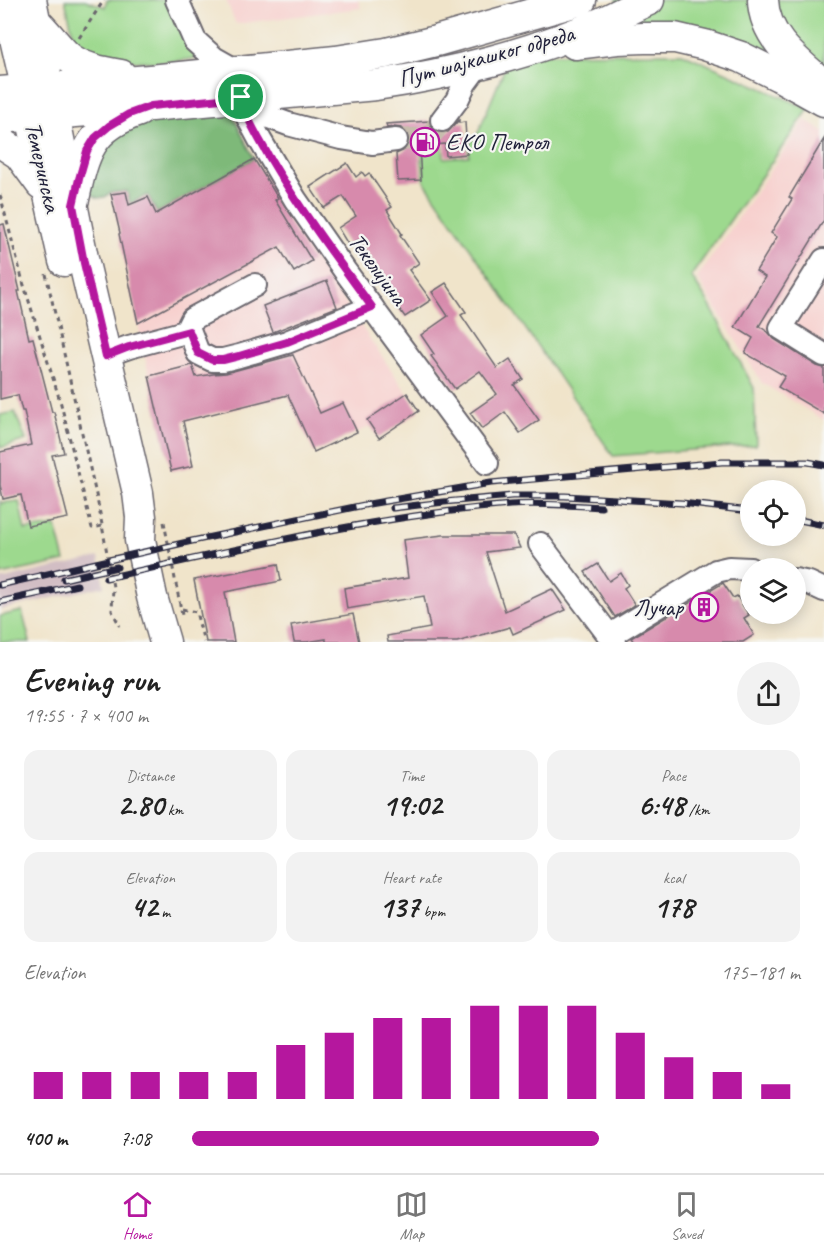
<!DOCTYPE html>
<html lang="en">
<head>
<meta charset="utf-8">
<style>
	body { margin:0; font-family:Caveat,sans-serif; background:#f2f2f2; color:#222; height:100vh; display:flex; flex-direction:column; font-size:22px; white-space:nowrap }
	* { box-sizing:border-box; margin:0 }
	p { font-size:20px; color:#767676 }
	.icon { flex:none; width:33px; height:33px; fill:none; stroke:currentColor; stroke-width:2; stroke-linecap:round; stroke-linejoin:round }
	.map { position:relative; height:642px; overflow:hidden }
	.panel { display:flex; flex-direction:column; background:#fff; flex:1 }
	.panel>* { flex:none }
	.tools { position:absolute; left:740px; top:480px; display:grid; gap:12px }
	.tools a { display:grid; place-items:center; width:66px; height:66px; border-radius:50%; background:#fff; box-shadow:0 3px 15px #0003; font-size:30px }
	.pin { position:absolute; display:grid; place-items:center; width:51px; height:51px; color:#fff; margin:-26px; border:3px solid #fff; border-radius:50%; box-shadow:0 2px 6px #0007 }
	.round { display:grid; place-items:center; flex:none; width:63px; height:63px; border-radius:32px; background:#f2f2f2 }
	.head { display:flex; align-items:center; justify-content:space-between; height:102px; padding:0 24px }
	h1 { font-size:33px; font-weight:700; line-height:45px }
	.metrics { display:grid; grid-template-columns:repeat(3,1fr); gap:9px; height:102px; padding:6px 24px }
	.metrics div { display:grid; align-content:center; border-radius:15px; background:#f2f2f2; text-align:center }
	.metrics b { font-size:30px; font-weight:700 }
	.metrics small { font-size:16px; font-weight:400 }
	.metrics p { font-size:16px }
	.chart { height:168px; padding:12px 24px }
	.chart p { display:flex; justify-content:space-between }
	.chart svg { width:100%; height:108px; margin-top:6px; stroke:#b5179e; stroke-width:6 }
	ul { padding:0 24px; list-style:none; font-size:20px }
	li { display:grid; grid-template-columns:96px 72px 1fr; align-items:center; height:45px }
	li i { height:15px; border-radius:8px; background:#b5179e }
	.dock { display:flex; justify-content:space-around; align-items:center; height:84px; border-top:2px solid #e0e0e0; background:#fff; font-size:16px; color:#767676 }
	.dock a { display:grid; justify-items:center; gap:3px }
	.dock .selected { color:#b5179e }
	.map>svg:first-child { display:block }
</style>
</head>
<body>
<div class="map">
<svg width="824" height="642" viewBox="0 0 824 642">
	<rect width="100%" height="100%" fill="#f6f6f2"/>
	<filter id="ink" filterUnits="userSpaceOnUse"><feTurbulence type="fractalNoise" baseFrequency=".0167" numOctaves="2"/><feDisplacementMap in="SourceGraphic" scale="12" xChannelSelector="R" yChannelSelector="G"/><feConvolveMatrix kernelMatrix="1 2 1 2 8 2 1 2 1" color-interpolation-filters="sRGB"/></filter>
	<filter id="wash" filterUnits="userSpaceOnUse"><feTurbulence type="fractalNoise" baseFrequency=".008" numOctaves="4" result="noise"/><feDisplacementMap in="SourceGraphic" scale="24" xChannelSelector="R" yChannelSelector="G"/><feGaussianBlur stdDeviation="1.35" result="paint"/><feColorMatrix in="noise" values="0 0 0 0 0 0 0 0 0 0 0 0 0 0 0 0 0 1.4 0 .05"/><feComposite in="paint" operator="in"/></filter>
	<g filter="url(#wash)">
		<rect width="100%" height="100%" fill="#f0e4ca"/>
		<g fill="#f7d0ce">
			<path d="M226,0H358L361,8L236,24Z"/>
			<path d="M805,120L824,132V420L762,383L697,278Z"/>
			<path d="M254,159L278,198L275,200L407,393L367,420L371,426L314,452L272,360L196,377L193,365L149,376L119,234Z"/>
		</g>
		<path fill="#d2bec4" d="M99,557L104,586L0,610V580Z"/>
		<g fill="#9dd98e" stroke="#607e64" stroke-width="1.5">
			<path d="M65,0H85L105,7L107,0H170L198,58C172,62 148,64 121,59C107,57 93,50 80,46L75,42Z"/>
			<path d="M616,0H824V83L626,26Z"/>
			<path d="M682,53L809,109L691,276L709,304L754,388L756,445L613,456L424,181L421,148L443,146L444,158L469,156L468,140H475L506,65L540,54Z"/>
			<path d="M15,412L26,440L0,448V415Z"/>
			<path d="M0,500L1,503L19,501L25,530L56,526L65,561L0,575Z"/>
			<path d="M22,611L30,642H0V616Z"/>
		</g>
		<path fill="#7eb979" stroke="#506e5a" stroke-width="1.5" d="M230,102L234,118L254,159L157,213L148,195L130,203L127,191L110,193L105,197L98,198L91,194L92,157L112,129Z"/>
		<g id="blocks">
			<g fill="#d78aac">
				<path d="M459,120V123L465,122L467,154L446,156L445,144L419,146L421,180L398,181L396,154L405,150L409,145V138L407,132L402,128L394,127L387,128L386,124L429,121L430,126L433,130L441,133L448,132Z"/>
				<path d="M824,139V220L759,326L768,332L774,339L817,366L824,368V414L778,387L785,376L745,353L753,338L735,327L765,277L756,271L777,237L771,233L792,199L789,197Z"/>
				<path d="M254,159L278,198L275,200L312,261L294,272L279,247L138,323L119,234L120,233L111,194L126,192L129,205L148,197L156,214Z"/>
				<path d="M347,163L356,177L362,172L365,176L369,173L392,207L387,210L402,234L400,235L419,263L409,270L431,300L405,317L371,269L376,266L358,240L349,246L338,228L356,216L343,196L324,208L310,187Z"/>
				<path d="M4,224L20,291H18L29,339L33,338L52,412H54L64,453L52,455L68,518L28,526L21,495L3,499L0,485V452L31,445L24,411H22L18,395L0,399V225Z"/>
				<path d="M327,281L337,307L273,332L263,306Z"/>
				<path d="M446,283L466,312L461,315L497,368L510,359L523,379L514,385L539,420L520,433L505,412L482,429L470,413L497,394L480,371L455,389L431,356L434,354L421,335L448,316L432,292Z"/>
				<path d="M293,355L320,413L343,403L357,432L314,452L288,395L183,421L193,466L171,471L149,376L192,365L196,377L213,374L226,373Z"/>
				<path d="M407,393L419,411L379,438L367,420Z"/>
				<path d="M443,535H514L520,548L486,552L505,611L552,589L566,610L513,634L510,627L457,642H388L387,636L430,628L424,596L347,609L344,588L408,578L403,540Z"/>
				<path d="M278,564L281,581L225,592L234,642H206L194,580Z"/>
				<path d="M598,564L609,581L621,573L628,585L624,588L635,605L615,617L585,572Z"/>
				<path d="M723,583L733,598L737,596L749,615L744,618L754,635L743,642H634L631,638Z"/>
				<path d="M353,614L359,642H326V639L307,642H294L291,625Z"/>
			</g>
		</g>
	</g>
	<g filter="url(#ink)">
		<use href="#blocks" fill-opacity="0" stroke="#6a666d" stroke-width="1.5"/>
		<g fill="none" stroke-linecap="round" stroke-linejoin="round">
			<path stroke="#c7bdad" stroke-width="22" stroke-dasharray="22 11" stroke-linecap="butt" d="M396,140L429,138L442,120"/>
			<g stroke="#6a666d" stroke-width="26">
				<g id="minor">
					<path d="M177,0L195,41L214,58L237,71"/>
					<path d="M253,96L266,116L288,124L341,138L372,143L396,140"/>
					<path d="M241,97L245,112L260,140L295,199L345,271L487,463"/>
					<path d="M442,120L457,100L465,83L479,64"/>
					<path d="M824,260L781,328L824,355"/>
					<path d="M255,285L192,319L188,327L198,353L212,360H223L239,356L287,342L372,307"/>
					<path d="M106,355L129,347L189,331"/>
					<path d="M540,544L614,642"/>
					<path d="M795,580L809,583L824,590"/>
					<path d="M609,636L716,571L729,568L750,569"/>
				</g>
			</g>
			<g stroke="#6a666d" stroke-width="33">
				<g id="major">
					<path d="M6,0L27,90L31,116L64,261"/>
					<path d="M31,0L84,263L138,493L141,517L140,540L152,597L165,642"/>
					<path d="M763,0C764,38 798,62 824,85"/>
					<path d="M37,23C47,33 56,45 66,55C80,68 103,72 121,75"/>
					<path d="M575,44L617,39L644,38H675L705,45L741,57L779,76L824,101"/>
					<path d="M0,92L150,80L336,61L386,53L436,41L581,0"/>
					<path d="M0,118L151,106L376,85C450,74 534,53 603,22C618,15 633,7 649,0"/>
					<path d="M0,142L19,154L41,184"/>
					<path d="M74,199C84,153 90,127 139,111"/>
				</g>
			</g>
			<g stroke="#6a666d" stroke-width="3" stroke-dasharray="4.5 4.5" stroke-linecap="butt">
				<path d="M79,38L104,0"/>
				<path d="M0,195L23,282L61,404L92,528L102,526"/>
				<path d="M46,274L99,508L113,587L112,611L120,626"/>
				<path d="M164,522L182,615"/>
				<path d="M182,609L196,612L204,642"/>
			</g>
			<use href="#minor" stroke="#fff" stroke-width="22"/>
			<use href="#major" stroke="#fff" stroke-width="30"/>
			<g stroke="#22223b" stroke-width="7">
				<g id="rail">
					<path d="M393,508L444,502L512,496H565L682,503L750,511"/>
					<path d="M795,519L824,525"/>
					<path d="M106,578C240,549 373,516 510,505C540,503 571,505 601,507"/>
					<path d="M64,579L117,567"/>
					<path d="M0,585L192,541L369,504L491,483L722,462H808L824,465"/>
					<path d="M0,602L77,585"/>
				</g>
			</g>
			<use href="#rail" stroke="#f6f6f2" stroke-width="4.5" stroke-dasharray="14" stroke-linecap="butt"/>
		</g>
	</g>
	<g fill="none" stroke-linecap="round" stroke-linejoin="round" filter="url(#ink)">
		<g stroke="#fff" stroke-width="12">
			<path id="route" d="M241,97C246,118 258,137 268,155C299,208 336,258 372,307L287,342L239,356L223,360H212L198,353L189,331L129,347L106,356L84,263L73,205L79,179L87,151L95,138L109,126L129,114L151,106Z"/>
		</g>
		<use href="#route" stroke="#b5179e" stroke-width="8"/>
	</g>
	<defs>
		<g id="fuel-ring" transform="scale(1.5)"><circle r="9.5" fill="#f6f6f2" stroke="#b5179e" stroke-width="1.5"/><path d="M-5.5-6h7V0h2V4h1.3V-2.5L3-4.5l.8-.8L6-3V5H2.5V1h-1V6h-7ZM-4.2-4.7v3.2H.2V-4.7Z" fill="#b5179e"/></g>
		<g id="building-ring" transform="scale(1.5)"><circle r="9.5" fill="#f6f6f2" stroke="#b5179e" stroke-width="1.5"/><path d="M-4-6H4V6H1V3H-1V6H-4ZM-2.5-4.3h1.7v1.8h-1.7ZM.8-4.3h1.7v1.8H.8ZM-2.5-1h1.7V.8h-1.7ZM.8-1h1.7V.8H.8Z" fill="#b5179e"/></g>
	</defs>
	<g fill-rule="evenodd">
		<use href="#fuel-ring" x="425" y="142"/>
		<use href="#building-ring" x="704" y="607"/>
	</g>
	<g text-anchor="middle" stroke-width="4.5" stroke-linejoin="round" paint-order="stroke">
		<g font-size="24" fill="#22223b" stroke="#f6f6f2">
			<text transform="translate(486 56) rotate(-15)" y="8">Пут шајкашког одреда</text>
			<text transform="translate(43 167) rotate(77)" y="8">Темеринска</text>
			<text transform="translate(378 269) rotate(54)" y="8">Текелијина</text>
		</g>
		<g font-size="24" fill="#22223b" stroke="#f6f6f2" text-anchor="start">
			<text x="446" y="150">ЕКО Петрол</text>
			<text x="683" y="615" text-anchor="end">Лучар</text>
		</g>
	</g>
</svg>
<div class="tools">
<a><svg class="icon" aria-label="locate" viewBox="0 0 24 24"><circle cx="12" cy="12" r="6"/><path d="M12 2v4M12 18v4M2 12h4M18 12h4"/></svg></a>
<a><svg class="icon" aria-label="layers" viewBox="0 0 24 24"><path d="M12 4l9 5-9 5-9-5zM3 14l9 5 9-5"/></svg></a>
</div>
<div class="pin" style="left:241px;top:97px;background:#1e9e55"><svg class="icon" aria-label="arrive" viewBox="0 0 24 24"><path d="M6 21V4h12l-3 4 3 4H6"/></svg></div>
</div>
<section class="panel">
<div class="head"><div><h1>Evening run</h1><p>19:55 · 7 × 400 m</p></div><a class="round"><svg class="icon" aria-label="share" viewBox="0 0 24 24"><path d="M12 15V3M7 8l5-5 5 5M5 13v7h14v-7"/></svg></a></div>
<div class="metrics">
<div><p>Distance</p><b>2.80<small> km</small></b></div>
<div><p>Time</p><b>19:02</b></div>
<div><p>Pace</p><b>6:48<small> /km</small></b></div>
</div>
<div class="metrics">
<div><p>Elevation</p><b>42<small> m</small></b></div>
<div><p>Heart rate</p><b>137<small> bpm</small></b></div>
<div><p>kcal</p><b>178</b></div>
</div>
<div class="chart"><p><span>Elevation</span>175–181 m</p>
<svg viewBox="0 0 160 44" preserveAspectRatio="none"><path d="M5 44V33M15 44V33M25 44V33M35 44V33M45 44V33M55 44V22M65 44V17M75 44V11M85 44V11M95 44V6M105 44V6M115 44V6M125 44V17M135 44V27M145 44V33M155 44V38"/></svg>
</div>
<ul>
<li><b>400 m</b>7:08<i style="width:67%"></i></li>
</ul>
</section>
<nav class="dock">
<a class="selected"><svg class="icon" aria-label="home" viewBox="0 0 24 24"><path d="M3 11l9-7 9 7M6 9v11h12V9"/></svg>Home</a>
<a><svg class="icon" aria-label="map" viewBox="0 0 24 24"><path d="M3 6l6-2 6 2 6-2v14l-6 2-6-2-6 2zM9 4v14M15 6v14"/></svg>Map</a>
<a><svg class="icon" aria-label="saved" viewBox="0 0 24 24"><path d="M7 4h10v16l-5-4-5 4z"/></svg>Saved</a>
</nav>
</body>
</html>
